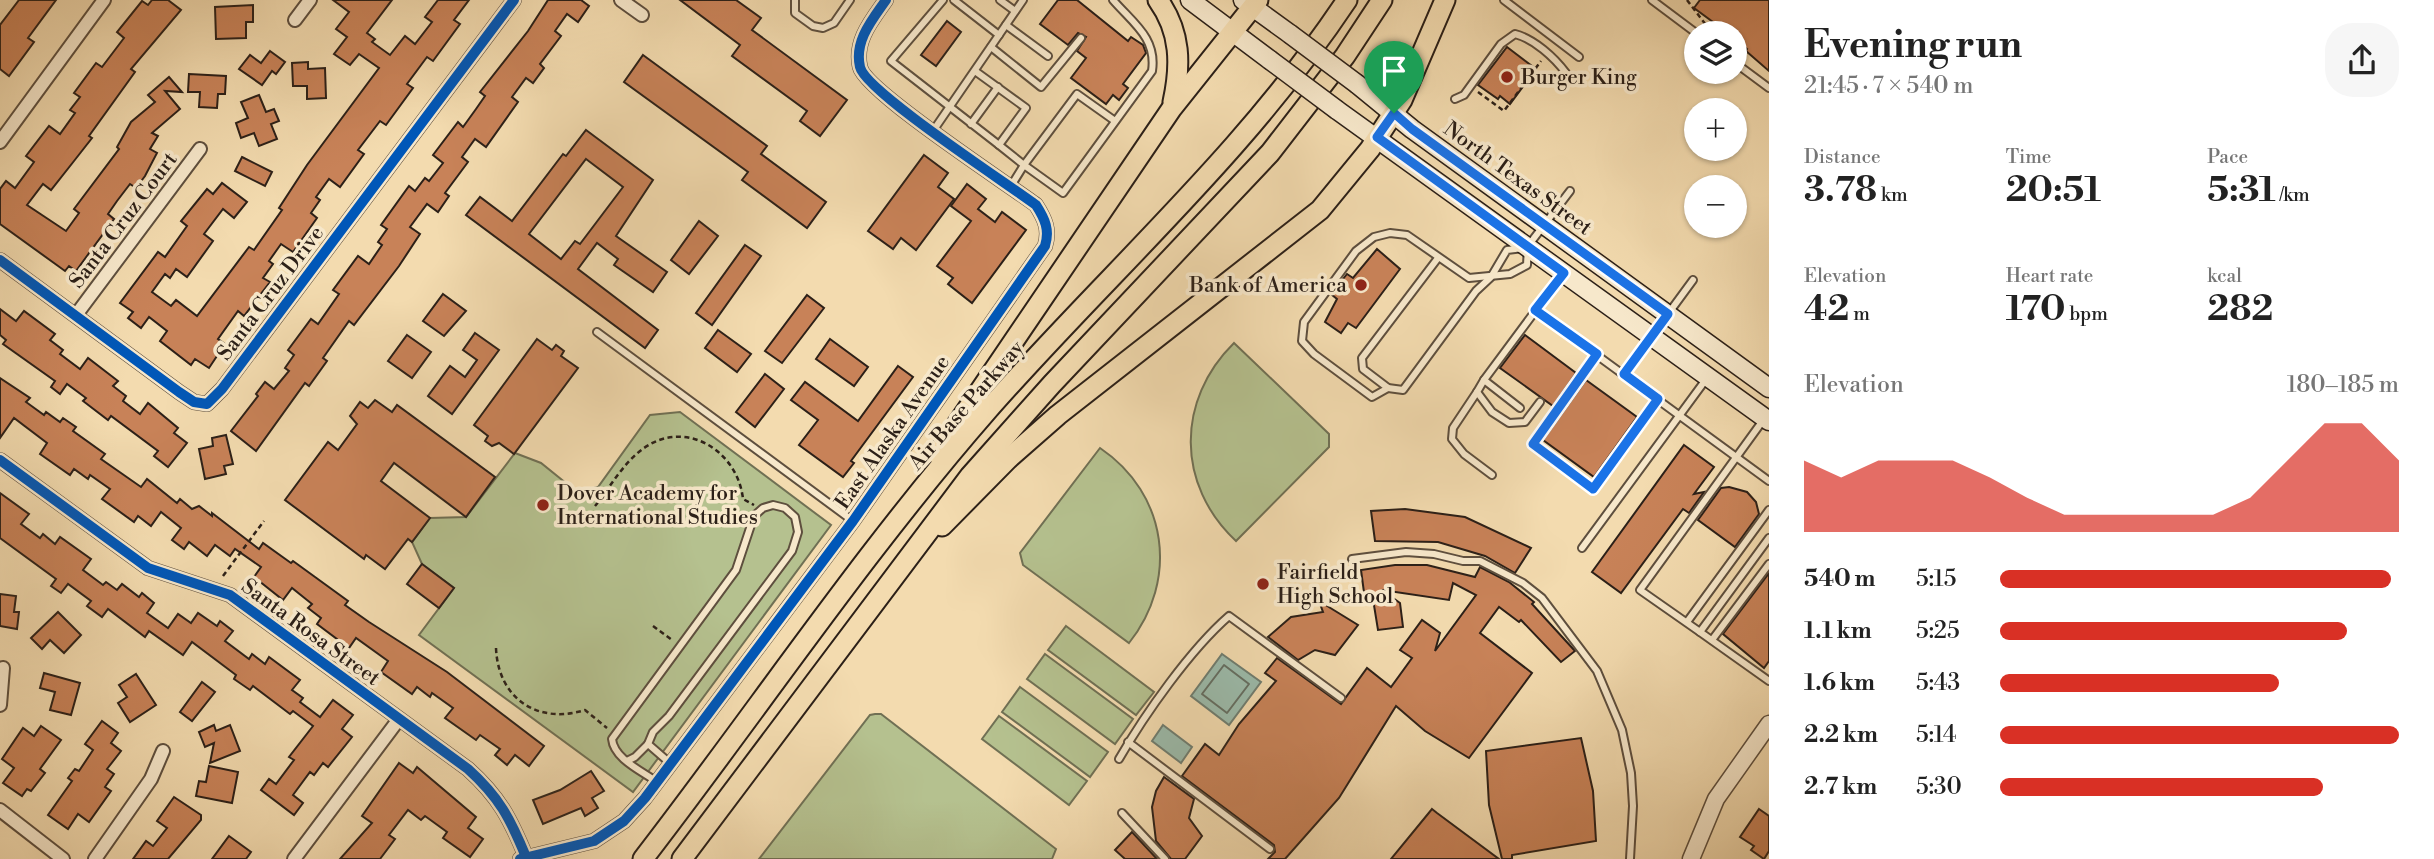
<!DOCTYPE html>
<html lang="en">
<head>
<meta charset="utf-8">
<style>
	body { margin:0; font-family:"Libre Bodoni",serif; background:#f6f6f6; color:#222; height:100vh; display:flex; flex-direction:column; font-size:26px; white-space:nowrap }
	* { box-sizing:border-box; margin:0 }
	p { font-size:23px; color:#767676 }
	.icon { flex:none; width:38px; height:38px; fill:none; stroke:currentColor; stroke-width:2; stroke-linecap:round; stroke-linejoin:round }
	.map { position:relative; flex:1; overflow:hidden }
	.details { display:flex; flex-direction:column; background:#fff; width:665px }
	.details>* { flex:none }
	.fabs { position:absolute; left:1684px; top:21px; display:grid; gap:14px }
	.fabs a { display:grid; place-items:center; width:63px; height:63px; border-radius:50%; background:#fff; box-shadow:0 2px 5px #0004; font-size:35px }
	.pin { position:absolute; display:grid; place-items:center; width:60px; height:60px; color:#fff; margin:-72px -30px; border-radius:50% 50% 50% 0; rotate:-45deg; box-shadow:0 0 7px #0007 }
	.pin .icon { rotate:45deg }
	.round { display:grid; place-items:center; flex:none; width:74px; height:74px; border-radius:28px; background:#f6f6f6 }
	.overview { display:flex; align-items:center; justify-content:space-between; height:119px; padding:0 35px }
	h1 { font-size:38px; font-weight:700; line-height:52px }
	.figures { display:grid; grid-template-columns:repeat(3,1fr); gap:10px; height:119px; padding:7px 35px }
	.figures div { display:grid; align-content:center }
	.figures b { font-size:35px; font-weight:700 }
	.figures small { font-size:19px; font-weight:400 }
	.figures p { font-size:19px }
	.chart { height:196px; padding:14px 35px }
	.chart p { display:flex; justify-content:space-between }
	.chart svg { width:100%; height:126px; margin-top:7px; fill:#d93025; opacity:.7 }
	ul { padding:0 35px; list-style:none; font-size:23px }
	li { display:grid; grid-template-columns:112px 84px 1fr; align-items:center; height:52px }
	li i { height:18px; border-radius:9px; background:#d93025 }
	main { display:flex; flex:1; min-height:0 }
	.map>svg:first-child { display:block }
</style>
</head>
<body>
<main>
<div class="map">
<svg width="1769" height="859" viewBox="0 0 1769 859">
	<rect width="100%" height="100%" fill="#f3dbaf"/>
	<filter id="stains"><feTurbulence type="fractalNoise" baseFrequency=".00286" numOctaves="4"/><feColorMatrix values="0 0 0 0 .2 0 0 0 0 .09 0 0 0 0 .02 0 0 0 .5 -.17"/></filter>
	<radialGradient id="worn" r=".72"><stop offset=".6" stop-color="#630" stop-opacity="0"/><stop offset="1" stop-color="#630" stop-opacity=".3"/></radialGradient>
	<g fill="#b5c18f" stroke="#707054" stroke-width="2">
		<path d="M1234,343L1329,434V447L1236,541C1176,485 1176,400 1234,343Z"/>
		<path d="M680,412L831,525L633,792L419,635L454,588L422,564L412,542L430,518L466,517L515,453L541,463L577,492L598,487L650,415Z"/>
		<path d="M1100,448C1168,494 1179,580 1129,643L1023,565L1020,553Z"/>
		<path d="M1066,626L1154,692L1136,715L1048,650Z"/>
		<path d="M1045,654L1133,719L1115,744L1027,679Z"/>
		<path d="M1020,687L1108,752L1090,777L1002,712Z"/>
		<path d="M875,714H881L1056,849L1052,859H759L870,715Z"/>
		<path d="M999,716L1087,781L1069,805L982,739Z"/>
	</g>
	<g fill="#9bbbab" stroke="#6f7d70" stroke-width="2">
		<path d="M1222,654L1261,682L1229,725L1191,696Z"/>
		<path d="M1163,725L1192,747L1181,763L1152,741Z"/>
	</g>
	<g fill="none" stroke-linecap="round" stroke-linejoin="round">
		<path stroke="#646e62" stroke-width="2" d="M1224,665L1249,684L1227,713L1202,694Z"/>
	</g>
	<g fill="#c88258" stroke="#2c2018" stroke-width="2" fill-rule="evenodd">
		<path d="M19,0H56L28,38L34,42L9,76L0,69V25Z"/>
		<path d="M152,0H168L181,10L131,69L135,72L89,136L92,138L74,161L51,190L43,184L27,205L66,231L79,213L74,209L119,149L117,147L131,122L155,102L148,95L169,77L182,92L165,91L180,109L152,133L158,136L150,149L157,153L145,176L136,188L130,184L117,201L108,214L114,219L76,271L69,266L65,271L0,224V189L6,181L15,188L34,162L26,156L49,126L60,134L75,113L70,110L80,97L74,93L96,63L102,67L124,38L117,32L142,1L148,5Z"/>
		<path d="M333,0H392L367,33L375,39L372,42L390,55L405,36L415,44L432,22L425,17L438,0H469L454,20L460,24L433,61L427,57L407,84L413,88L386,125L380,121L358,150L364,154L340,187L329,179L316,197L320,200L311,213L317,218L293,252L281,244L269,261L273,264L263,278L270,282L244,316L238,311L218,339L225,344L209,368L195,359L191,365L160,341L167,331L149,317L141,328L128,318L133,312L120,303L158,252L165,257L187,226L181,221L207,189L213,194L222,183L247,202L234,218L223,209L204,234L213,241L187,277L176,269L170,278L165,274L152,292L171,306L176,300L197,316L249,247L254,250L282,210L279,208L307,165L379,68L359,54L350,65L334,54L347,37L336,29L349,12Z"/>
		<path d="M548,0H581L589,6L578,22L567,14L555,31L561,36L540,64L544,68L533,83L526,78L512,97L518,102L486,147L475,139L462,157L468,162L445,193L449,196L438,212L427,204L410,227L420,234L399,266L354,325L349,321L323,358L327,361L309,386L305,383L256,451L231,431L258,396L256,394L265,382L274,389L289,371L285,368L294,355L288,350L311,319L318,324L339,294L333,290L358,256L369,264L382,245L378,242L387,229L381,225L409,186L415,191L425,178L429,181L443,163L433,155L458,122L463,127L476,109L485,96L480,92L528,31Z"/>
		<path d="M680,0H736L761,18L752,30L847,100L820,136L800,121L807,111L732,56L740,45Z"/>
		<path d="M1058,0H1077L1128,41L1131,37L1143,45L1146,53L1123,84L1128,88L1119,100L1113,95L1106,104L1071,78L1086,58L1077,51L1086,37L1078,33L1068,45L1040,24Z"/>
		<path d="M1700,0H1769V71L1746,51L1747,49L1734,38V33H1728L1694,8Z"/>
		<path d="M253,5V22H246V38L216,39L215,7Z"/>
		<path d="M947,21L961,32L936,66L921,55Z"/>
		<path d="M1507,47L1536,69L1510,104L1500,96L1498,99L1478,85Z"/>
		<path d="M270,51L285,62L276,74L272,71L262,85L239,69L250,55L261,63Z"/>
		<path d="M643,55L767,146L761,154L826,202L807,228L742,180L748,172L624,82Z"/>
		<path d="M308,62V69L325,68L326,98L307,99V86H293L292,63Z"/>
		<path d="M189,74L226,76L225,94H218L217,108L199,107L200,92H188Z"/>
		<path d="M259,95L266,112L274,109L279,121L271,124L277,139L259,146L254,133L241,138L236,123L248,118L241,102Z"/>
		<path d="M586,130L653,180L616,236L667,272L653,292L614,265L618,259L597,243L578,269L658,330L645,348L466,215L480,197L512,221L563,154L566,156ZM586,159L623,187L580,244L575,241L561,259L529,234Z"/>
		<path d="M924,155L948,173L938,187L954,199L916,250L901,238L893,249L868,231Z"/>
		<path d="M242,157L272,172L265,186L235,171Z"/>
		<path d="M967,184L986,199L978,209L995,222L1002,212L1026,230L972,303L948,284L953,278L937,266L971,221L951,206Z"/>
		<path d="M699,221L718,236L689,274L671,260Z"/>
		<path d="M745,245L761,256L712,325L696,313Z"/>
		<path d="M1377,249L1400,269L1356,328L1348,323L1341,333L1325,322L1337,299L1331,294L1347,274L1353,278Z"/>
		<path d="M443,294L466,311L444,336L423,321Z"/>
		<path d="M807,295L824,308L782,363L765,351Z"/>
		<path d="M0,309L16,321L24,311L55,334L50,340L63,350L60,354L80,369L88,358L118,381L113,386L126,396L123,401L140,414L148,403L178,428L174,433L187,443L168,467L154,456L158,451L111,416L108,420L83,401L86,398L67,384L60,394L51,387L55,381L3,344L6,340L0,335Z"/>
		<path d="M718,330L751,354L737,372L705,348Z"/>
		<path d="M475,333L499,350L452,414L428,396L450,366L465,377L477,360L463,350Z"/>
		<path d="M407,335L431,352L412,378L388,361Z"/>
		<path d="M1525,335L1576,373L1553,406L1500,368Z"/>
		<path d="M537,339L552,350L556,345L564,351L561,356L578,368L514,454L499,443L492,446L485,441L488,436L474,425Z"/>
		<path d="M830,339L868,367L854,386L816,359Z"/>
		<path d="M898,366L913,377L851,461L854,463L843,477L799,445L818,420L791,400L805,382L858,421Z"/>
		<path d="M765,374L784,389L755,427L736,412Z"/>
		<path d="M0,378L30,398L26,402L44,415L46,412L60,422L63,418L76,427L73,431L105,454L101,459L141,487L147,479L177,503L180,499L192,509L199,506L212,516V513L259,549L263,543L291,563L293,561L348,601L345,605L369,622L447,672L544,746L529,766L515,755L507,765L495,755L500,749L480,735L476,740L445,718L453,708L432,693L430,697L417,687L412,694L381,672L388,661L356,638L349,648L317,624L321,618L308,608L312,604L292,588L283,600L254,577L261,567L235,549L230,556L215,545L207,556L189,542L184,549L172,540L181,528L161,512L151,526L138,516L134,522L102,499L110,489L90,475L88,479L74,469L70,475L40,454L47,443L14,418L0,438Z"/>
		<path d="M1586,380L1637,417L1594,477L1543,440Z"/>
		<path d="M375,400L392,412L397,405L495,477L466,517L394,463L381,481L430,518L412,542L408,539L385,569L366,555L364,559L285,500L328,442L338,450L357,424L350,416L360,402L368,408Z"/>
		<path d="M226,435L233,464L224,466L226,474L205,479L199,449L213,446L212,438Z"/>
		<path d="M1684,445L1714,467L1694,494L1704,492L1689,513L1683,509L1621,593L1592,572Z"/>
		<path d="M1729,487L1747,492L1756,502L1759,514L1735,547L1698,520L1721,488Z"/>
		<path d="M0,493L29,514L21,524L40,538L43,534L55,544L60,537L91,559L83,570L103,585L106,582L117,590L122,584L139,597L142,593L154,603L147,613L168,628L178,614L191,623L198,613L217,626L220,621L233,631L225,641L249,659L252,654L265,664L269,657L300,680L292,690L303,698L300,702L320,717L333,700L353,715L342,729L352,737L328,767L323,763L314,775L310,772L293,795L303,803L294,815L261,790L269,779L276,784L294,760L289,757L313,726L293,711L290,714L253,686L250,690L234,679L236,675L192,642L183,655L149,631L145,637L108,609L102,617L87,606L91,601L68,584L61,593L51,586L56,579L0,538Z"/>
		<path d="M1405,509L1465,517L1531,548L1515,573L1485,556L1438,542L1375,541L1371,511Z"/>
		<path d="M422,564L454,588L439,608L407,584Z"/>
		<path d="M1395,565H1427L1475,577L1480,567L1509,582L1534,602L1532,604L1575,651L1561,662L1521,620L1519,622L1499,607L1480,633L1532,673L1469,758L1425,731L1396,706L1339,798L1285,859H1268L1275,852L1274,845L1182,776L1205,744L1219,755L1239,724L1276,681L1265,673L1277,658L1341,704L1367,668L1391,687L1412,658L1400,650L1422,620L1440,633L1435,651L1476,595L1453,583L1449,600L1382,590L1400,603L1403,627L1378,630L1373,599L1365,600L1361,570Z"/>
		<path d="M1769,573V661L1764,668L1723,634Z"/>
		<path d="M0,594L16,596L14,612H19L17,629L0,626Z"/>
		<path d="M1319,601L1358,625L1335,655L1315,650L1298,660L1268,637L1291,617L1323,612Z"/>
		<path d="M58,612L81,635L64,653L50,640L42,649L31,638Z"/>
		<path d="M44,673L80,683L71,715L50,710L55,692L40,688Z"/>
		<path d="M136,674L156,705L130,722L118,703L127,697L119,685Z"/>
		<path d="M202,682L215,692L192,721L180,712Z"/>
		<path d="M102,721L118,733L111,743L121,751L107,769L114,774L105,787L111,791L89,822L78,814L68,829L48,815L72,781L68,778L75,769L79,771L93,750L85,744Z"/>
		<path d="M214,725L216,731L230,725L240,751L210,763L214,743L205,747L199,732Z"/>
		<path d="M41,726L61,740L40,769L45,773L31,791L27,789L22,796L3,783L14,768L2,759L23,728L34,736Z"/>
		<path d="M1581,738L1593,791L1596,841L1512,855V859H1502L1489,805L1486,751Z"/>
		<path d="M399,763L413,773L417,767L476,817L468,828L483,839L470,857L443,838L447,832L425,816L421,820L408,810L389,835L395,839L380,859H340L372,823L362,816Z"/>
		<path d="M209,766L238,772L232,803L196,796L199,781L206,782Z"/>
		<path d="M591,771L604,791L592,798L598,808L585,816L581,808L543,824L533,800L560,790Z"/>
		<path d="M1164,777L1194,799L1189,818L1202,836L1185,859H1171L1156,841L1152,807L1156,791Z"/>
		<path d="M174,797L201,815V820L168,859H133L146,841L153,846L167,828L157,821Z"/>
		<path d="M1432,809L1437,813L1499,859H1391Z"/>
		<path d="M1759,809L1769,816V851L1764,859L1751,850L1754,846L1740,837Z"/>
		<path d="M1132,832L1157,859H1125L1115,850Z"/>
		<path d="M229,836L251,852L246,859H212Z"/>
	</g>
	<g fill="none" stroke-linecap="round" stroke-linejoin="round">
		<g stroke="#5e4f3e" stroke-width="10">
			<g id="service">
				<path d="M795,0V13L813,26L823,28L834,23L850,0"/>
				<path d="M943,0L891,61L999,145"/>
				<path d="M954,0L999,35"/>
				<path d="M1000,0L1015,11"/>
				<path d="M1504,0L1579,57"/>
				<path d="M1652,0L1696,33"/>
				<path d="M1006,25L1048,56"/>
				<path d="M991,47L1041,87L1081,38"/>
				<path d="M1734,62L1769,88"/>
				<path d="M975,71L1026,108L999,145L1024,165L1077,94L1115,121"/>
				<path d="M1455,99L1464,95L1501,44L1515,34C1534,39 1554,57 1566,73"/>
				<path d="M971,124L998,87"/>
				<path d="M933,131L1023,0"/>
				<path d="M1011,186L1024,165L1063,193L1152,71C1157,38 1133,23 1113,0"/>
				<path d="M1438,258L1362,358L1363,369L1388,388L1403,390L1476,291L1491,277L1507,250L1523,248"/>
				<path d="M1535,310L1769,481"/>
				<path d="M597,332L853,521"/>
				<path d="M1597,354L1533,444L1593,489L1658,399"/>
				<path d="M1624,374L1693,280"/>
				<path d="M1484,380L1477,392L1492,412L1509,423L1525,422L1540,402"/>
				<path d="M1388,388L1372,397L1314,354L1302,341L1304,322L1356,251L1374,237L1390,233L1407,235L1469,278L1510,274L1527,265L1528,246L1570,191"/>
				<path d="M1477,392L1453,428L1452,439L1464,454L1492,475"/>
				<path d="M1520,408L1484,380L1562,275"/>
				<path d="M1764,419L1640,590L1700,632L1769,538"/>
				<path d="M1582,548L1707,378"/>
				<path d="M1352,559L1406,552L1434,554L1463,561H1480L1523,583L1542,598L1597,671L1622,730L1631,773L1633,806L1630,859"/>
				<path d="M1687,622L1769,510"/>
				<path d="M1700,632L1769,681"/>
				<path d="M1712,640L1769,564"/>
				<path d="M1128,742L1270,849"/>
				<path d="M1119,759C1145,714 1190,650 1229,616L1341,698"/>
				<path d="M627,761L635,757L648,744"/>
				<path d="M657,782C642,771 614,759 612,739L736,570L754,516L763,508L773,505L785,508L795,517L798,532L792,551L669,716L653,732L648,744L671,764"/>
				<path d="M1122,813L1165,859"/>
			</g>
		</g>
		<g stroke="#5e4f3e" stroke-width="16">
			<g id="minor">
				<path d="M621,0L642,15"/>
				<path d="M295,20L310,0"/>
				<path d="M0,142L104,0"/>
				<path d="M0,260L179,392L194,402L207,404L222,389L514,0"/>
				<path d="M76,315L200,149"/>
				<path d="M0,460L148,568L230,595L468,769C499,797 510,818 526,857"/>
				<path d="M0,705L3,668"/>
				<path d="M0,810L63,859"/>
				<path d="M95,859L151,779L163,751"/>
				<path d="M294,859L399,719"/>
				<path d="M520,859L594,841L624,821L645,798L853,521L1045,246C1050,230 1045,219 1036,205C1008,184 865,91 860,67C854,41 872,20 886,0"/>
			</g>
		</g>
		<g stroke="#5e4f3e" stroke-width="19">
			<path id="tertiary" d="M1691,859L1716,799L1769,724"/>
		</g>
		<g stroke="#2c2018" stroke-width="21">
			<g id="secondary">
				<path d="M1190,0L1270,60"/>
				<path d="M1243,0L1290,34"/>
				<path d="M1357,84L1412,129L1769,388"/>
				<path d="M1337,110L1769,421"/>
			</g>
		</g>
		<g stroke="#2c2018" stroke-width="23">
			<g id="primary">
				<path d="M1158,0C1181,32 1181,65 1173,102"/>
				<path d="M937,454L1172,108L1258,0"/>
				<path d="M942,526L1008,459L1058,415L1320,210L1370,149L1402,100L1445,0"/>
				<path d="M643,859C758,710 863,553 987,411C1108,273 1244,155 1347,0"/>
				<path d="M682,859L970,476L1052,384L1270,153L1345,56L1382,0"/>
			</g>
		</g>
		<g stroke="#2c2018" stroke-width="2.5" stroke-dasharray="5 3.5" stroke-linecap="butt">
			<path d="M1687,0L1712,33"/>
			<path d="M1478,92L1504,111L1541,61"/>
			<path d="M595,506C610,487 624,462 644,448C687,418 738,452 743,499L754,505"/>
			<path d="M223,576L264,521"/>
			<path d="M653,626L672,640"/>
			<path d="M496,648C498,698 537,725 585,710L607,728"/>
		</g>
		<use href="#service" stroke="#f7e8cb" stroke-width="6"/>
		<use href="#minor" stroke="#f7e8cb" stroke-width="12"/>
		<use href="#tertiary" stroke="#f7e8cb" stroke-width="16"/>
		<use href="#secondary" stroke="#f7e8cb" stroke-width="18"/>
		<use href="#primary" stroke="#f3dbaf" stroke-width="19"/>
		<g stroke="#2c2018" stroke-width="21" stroke-linecap="butt">
			<g id="secondary-bridge">
				<path d="M1290,34L1357,84"/>
				<path d="M1270,60L1337,110"/>
			</g>
		</g>
		<use href="#secondary-bridge" stroke="#f7e8cb" stroke-width="18"/>
		<g stroke="#f7e8cb" stroke-width="15">
			<g id="cycleway">
				<path d="M0,260L179,392L194,402L207,404L222,389L514,0"/>
				<path d="M0,460L148,568L230,595L468,769C499,797 510,818 526,857"/>
				<path d="M520,859L594,841L624,821L645,798L853,521L1045,246C1050,230 1045,219 1036,205C1008,184 865,91 860,67C854,41 872,20 886,0"/>
			</g>
		</g>
		<use href="#cycleway" stroke="#0057b8" stroke-width="10"/>
	</g>
	<g fill="none" stroke-linecap="round" stroke-linejoin="round">
		<g stroke="#fff" stroke-width="14">
			<path id="route" d="M1394,113L1412,129L1668,314L1624,374L1658,399L1593,489L1533,444L1597,354L1535,310L1564,273L1377,137Z"/>
		</g>
		<use href="#route" stroke="#1a73e8" stroke-width="9"/>
	</g>
	<g fill="#8f2418" stroke="#f7e8cb" stroke-width="2.5">
		<circle cx="1507" cy="77" r="7"/>
		<circle cx="1361" cy="285" r="7"/>
		<circle cx="543" cy="505" r="7"/>
		<circle cx="1263" cy="584" r="7"/>
	</g>
	<g text-anchor="middle" stroke-width="7" stroke-linejoin="round" paint-order="stroke">
		<g font-size="21" fill="#2c2018" stroke="#f7e8cb" text-anchor="start">
			<text x="1521" y="84">Burger King</text>
			<text x="1347" y="292" text-anchor="end">Bank of America</text>
			<text x="557" y="500">Dover Academy for<tspan x="557" dy="24">International Studies</tspan></text>
			<text x="1277" y="579">Fairfield<tspan x="1277" dy="24">High School</tspan></text>
		</g>
		<g font-size="21" fill="#2c2018" stroke="#f7e8cb">
			<text transform="translate(1518 178) rotate(36)" y="7">North Texas Street</text>
			<text transform="translate(123 220) rotate(-53)" y="7">Santa Cruz Court</text>
			<text transform="translate(270 293) rotate(-53)" y="7">Santa Cruz Drive</text>
			<text transform="translate(966 405) rotate(-49)" y="7">Air Base Parkway</text>
			<text transform="translate(892 432) rotate(-55)" y="7">East Alaska Avenue</text>
			<text transform="translate(311 632) rotate(36)" y="7">Santa Rosa Street</text>
		</g>
	</g>
	<rect width="100%" height="100%" filter="url(#stains)"/>
	<rect width="100%" height="100%" fill="url(#worn)"/>
</svg>
<div class="fabs">
<a><svg class="icon" aria-label="layers" viewBox="0 0 24 24"><path d="M12 4l9 5-9 5-9-5zM3 14l9 5 9-5"/></svg></a>
<a>+</a>
<a>−</a>
</div>
<div class="pin" style="left:1394px;top:113px;background:#1e9e55"><svg class="icon" aria-label="arrive" viewBox="0 0 24 24"><path d="M6 21V4h12l-3 4 3 4H6"/></svg></div>
</div>
<section class="details">
<div class="overview"><div><h1>Evening run</h1><p>21:45 · 7 × 540 m</p></div><a class="round"><svg class="icon" aria-label="share" viewBox="0 0 24 24"><path d="M12 15V3M7 8l5-5 5 5M5 13v7h14v-7"/></svg></a></div>
<div class="figures">
<div><p>Distance</p><b>3.78<small> km</small></b></div>
<div><p>Time</p><b>20:51</b></div>
<div><p>Pace</p><b>5:31<small> /km</small></b></div>
</div>
<div class="figures">
<div><p>Elevation</p><b>42<small> m</small></b></div>
<div><p>Heart rate</p><b>170<small> bpm</small></b></div>
<div><p>kcal</p><b>282</b></div>
</div>
<div class="chart"><p><span>Elevation</span>180–185 m</p>
<svg viewBox="0 0 160 44" preserveAspectRatio="none"><path d="M0 44V19L10 25L20 19L30 19L40 19L50 25L60 32L70 38L80 38L90 38L100 38L110 38L120 32L130 19L140 6L150 6L160 19V44z"/></svg>
</div>
<ul>
<li><b>540 m</b>5:15<i style="width:98%"></i></li>
<li><b>1.1 km</b>5:25<i style="width:87%"></i></li>
<li><b>1.6 km</b>5:43<i style="width:70%"></i></li>
<li><b>2.2 km</b>5:14<i style="width:100%"></i></li>
<li><b>2.7 km</b>5:30<i style="width:81%"></i></li>
</ul>
</section>
</main>
</body>
</html>
